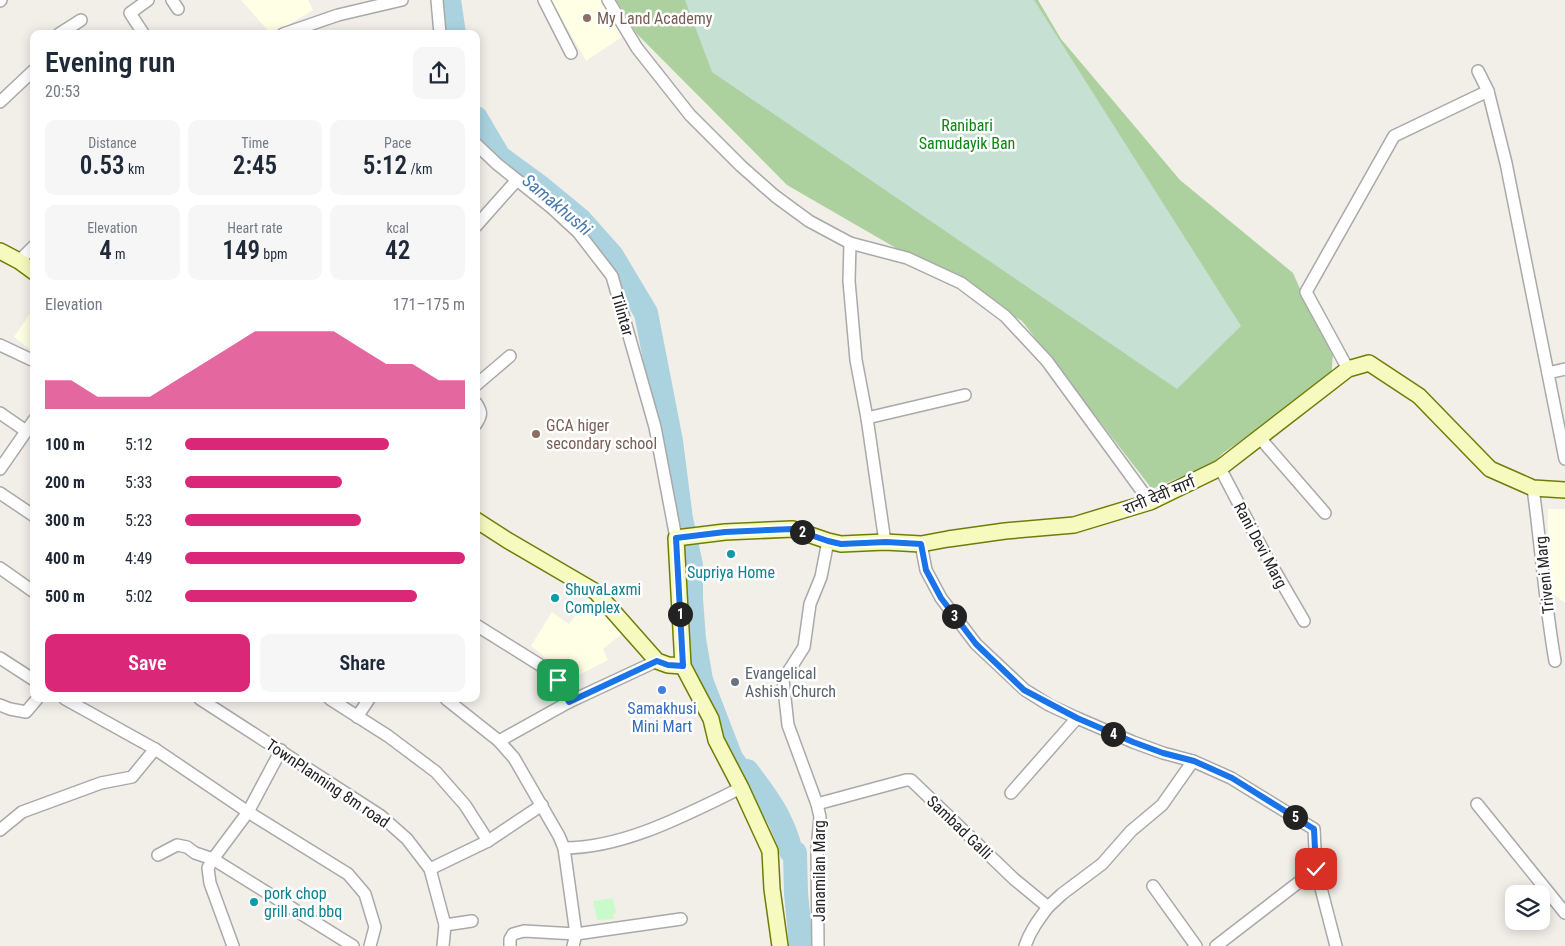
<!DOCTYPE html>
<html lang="en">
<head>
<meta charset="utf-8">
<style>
	body { margin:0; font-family:"Roboto Condensed","Noto Sans Devanagari",sans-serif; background:#f6f6f7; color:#1f2937; height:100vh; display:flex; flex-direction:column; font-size:19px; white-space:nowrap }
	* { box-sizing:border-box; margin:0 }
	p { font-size:16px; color:#747a83 }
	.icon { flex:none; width:28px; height:28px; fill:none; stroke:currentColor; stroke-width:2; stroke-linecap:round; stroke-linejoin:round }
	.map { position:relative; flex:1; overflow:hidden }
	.sheet { position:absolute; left:30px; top:30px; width:450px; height:672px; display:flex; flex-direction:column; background:#fff; border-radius:10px; box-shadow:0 2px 12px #0003 }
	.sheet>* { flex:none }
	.controls { position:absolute; left:1505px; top:885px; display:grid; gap:10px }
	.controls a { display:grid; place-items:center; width:45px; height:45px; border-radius:10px; background:#fff; box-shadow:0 2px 12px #0003; font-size:25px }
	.pin { position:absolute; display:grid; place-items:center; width:42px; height:42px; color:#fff; margin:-21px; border-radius:10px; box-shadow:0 2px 8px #0006 }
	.km { position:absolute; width:25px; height:25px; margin:-12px; border-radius:50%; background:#222; color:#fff; font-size:14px; line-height:25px; text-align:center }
	.round { display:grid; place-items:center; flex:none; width:52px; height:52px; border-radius:10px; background:#f6f6f7 }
	.summary { display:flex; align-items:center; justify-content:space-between; height:85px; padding:0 15px }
	h1 { font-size:28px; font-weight:600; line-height:38px }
	.metrics { display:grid; grid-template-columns:repeat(3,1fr); gap:8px; height:85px; padding:5px 15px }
	.metrics div { display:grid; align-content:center; border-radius:10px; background:#f6f6f7; text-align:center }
	.metrics b { font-size:25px; font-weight:600 }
	.metrics small { font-size:14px; font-weight:400 }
	.metrics p { font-size:14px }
	.chart { height:140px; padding:10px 15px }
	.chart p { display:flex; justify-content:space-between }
	.chart svg { width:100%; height:90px; margin-top:5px; fill:#db2777; opacity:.7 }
	.button { display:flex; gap:10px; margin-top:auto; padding:10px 15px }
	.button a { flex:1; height:58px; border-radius:10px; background:#db2777; color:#fff; font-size:20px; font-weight:600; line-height:58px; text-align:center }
	.button a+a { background:#f6f6f7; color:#1f2937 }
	ul { padding:0 15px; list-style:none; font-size:16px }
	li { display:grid; grid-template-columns:80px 60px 1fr; align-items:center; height:38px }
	li i { height:12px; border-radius:6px; background:#db2777 }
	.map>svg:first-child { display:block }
</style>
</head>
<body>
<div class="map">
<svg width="1565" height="946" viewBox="0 0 1565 946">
	<rect width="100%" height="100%" fill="#f2efe9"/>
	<g fill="#ffffe5">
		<path d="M241,0H308L313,10L273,34H271Z"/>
		<path d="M551,0H603L622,37L586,61Z"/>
		<path d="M32,311L34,312V352L14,337Z"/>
		<path d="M1548,509H1565V603L1548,590Z"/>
		<path d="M590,596L628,629L603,649L608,660L565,682L555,665L531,646L552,612L569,624Z"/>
	</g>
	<path fill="#add19e" d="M616,0H1038L1061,39L1180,180L1293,273L1312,316L1332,343L1333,354L1331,379L1223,453L1212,464L1152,489L1022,321L787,185L637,34Z"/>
	<path fill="#c6e0d4" d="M685,0H1034L1241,326L1177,389L712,72Z"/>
	<path fill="#c8facc" d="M613,898L616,913L613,914L614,919L597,920L593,901Z"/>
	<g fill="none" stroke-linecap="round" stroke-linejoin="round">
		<g stroke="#aad3df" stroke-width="24">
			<path d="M449,0L454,34"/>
			<path d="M476,118L499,157L540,187L580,220L612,256L646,313L671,441L681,519L691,565V599L694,639L701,680L731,758L742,774L747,771C768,799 782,817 791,851L795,853L796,893L801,946"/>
		</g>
		<g stroke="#a9a9a9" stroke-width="14">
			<g id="street">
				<path d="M172,0L178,9"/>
				<path d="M437,0L440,34"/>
				<path d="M544,0L571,53"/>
				<path d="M608,0L637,48L690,115L741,166L775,196L809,221L850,243L849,281L856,360L867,418L885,542"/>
				<path d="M0,1L1,0"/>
				<path d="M143,33L130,13L148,0"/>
				<path d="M59,34L81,20"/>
				<path d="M283,34L338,15L402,0"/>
				<path d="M1478,71L1488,91L1506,163L1565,459"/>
				<path d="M0,102L34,70"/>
				<path d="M476,144L497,164L552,208L578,232L612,276L655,427L676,538"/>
				<path d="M476,226L517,180"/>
				<path d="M850,243L907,258L961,283L1005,316L1047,361L1150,502"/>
				<path d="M19,261L34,246"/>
				<path d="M0,345L34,361"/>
				<path d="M1348,369L1306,292L1394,136L1488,91"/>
				<path d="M1548,373L1565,369"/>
				<path d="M476,385L510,356"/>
				<path d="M476,403C482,412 482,415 476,424"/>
				<path d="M0,413L26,431"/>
				<path d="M867,418L965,395"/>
				<path d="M1259,437L1325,513"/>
				<path d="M1220,468L1264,552L1304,621"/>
				<path d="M0,469L34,420"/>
				<path d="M1533,488C1541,546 1545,604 1555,661"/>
				<path d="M0,493L34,516"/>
				<path d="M921,544L926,570L941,598L976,644L1025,690L1049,705L1077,718L1133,742L1163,753L1193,761L1231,778L1314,829L1316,869L1336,946"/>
				<path d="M0,568L34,592"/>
				<path d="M476,625L540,665L558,680L569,702"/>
				<path d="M0,658L34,680"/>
				<path d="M65,699L155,749L248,812L348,874L365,894L375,927L370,946"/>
				<path d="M200,699L381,816L407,839L430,869L445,925L443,946"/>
				<path d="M330,699L388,736L436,772L465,805L488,841"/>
				<path d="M446,699L499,741L514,758L559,836L564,848L576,934L573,946"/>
				<path d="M0,705L10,709L26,712L37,699"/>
				<path d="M357,717L369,699"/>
				<path d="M499,741L569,702L657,661"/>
				<path d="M1011,793L1077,718"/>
				<path d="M817,804L906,780H911L1014,879L1048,907C1039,919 1030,931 1025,946"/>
				<path d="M1477,804L1565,913"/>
				<path d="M0,830L22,812L101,783L132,777L155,749"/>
				<path d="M564,848C625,848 687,814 741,788"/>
				<path d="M158,855L177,845L187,847L195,853L213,859L353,946"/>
				<path d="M430,869L488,841L542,805"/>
				<path d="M1153,886L1196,946"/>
				<path d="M1048,907L1062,894L1102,864L1131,831L1162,805L1193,761"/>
				<path d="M445,925L472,921"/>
				<path d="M233,946L210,883L208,868L213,859L248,812L281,750"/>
				<path d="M510,946V939L513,934L524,931L576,934L681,919"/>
				<path d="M818,946L817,850L820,817L817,804L788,725L783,680L804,647L810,604L821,577L828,541"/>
				<path d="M1216,946L1316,869"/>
			</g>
		</g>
		<g stroke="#707d05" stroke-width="18">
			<g id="secondary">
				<path d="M0,251L19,261L34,272"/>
				<path d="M476,520L507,540L596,592L657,661L668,665L683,666"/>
				<path d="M780,946L772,889L770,851L741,788L716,740L711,719L683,666L676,538L725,532L793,529L828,541L841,544L885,542L921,544L948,539L1005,531L1074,525L1150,502L1220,468L1348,369L1369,363L1419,396L1490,469L1533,488L1565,490"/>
			</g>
		</g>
		<use href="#street" stroke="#fff" stroke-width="11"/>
		<use href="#secondary" stroke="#f7fabf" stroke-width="15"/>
	</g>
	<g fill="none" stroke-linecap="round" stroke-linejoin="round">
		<g stroke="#fff" stroke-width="10">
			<path id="route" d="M558,680L569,702L657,661L668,665L683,666L676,538L725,532L793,529L828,541L841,544L886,542L921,544L926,570L941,598L976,644L1024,690L1077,718L1133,742L1163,753L1194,761L1232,778L1314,829L1316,869"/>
		</g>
		<use href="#route" stroke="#1a73e8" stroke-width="6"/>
	</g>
	<g fill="#8d6e63" stroke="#fff" stroke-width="2">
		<circle cx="587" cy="18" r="5"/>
		<circle cx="536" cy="434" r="5"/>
	</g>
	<g fill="#0f9aa8" stroke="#fff" stroke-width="2">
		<circle cx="731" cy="554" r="5"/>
		<circle cx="555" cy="598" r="5"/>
		<circle cx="254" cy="902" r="5"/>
	</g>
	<circle fill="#6b7280" stroke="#fff" stroke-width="2" cx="735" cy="682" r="5"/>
	<circle fill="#3f7fe0" stroke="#fff" stroke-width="2" cx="662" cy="690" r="5"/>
	<g text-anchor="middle" stroke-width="5" stroke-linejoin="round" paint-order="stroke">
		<g font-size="16" fill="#785e54" stroke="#fff" text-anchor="start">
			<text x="597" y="24">My Land Academy</text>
			<text x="546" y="431">GCA higer<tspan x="546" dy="18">secondary school</tspan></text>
		</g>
		<g font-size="16" fill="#0c8416" stroke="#fff">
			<text x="967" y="131">Ranibari<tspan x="967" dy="18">Samudayik Ban</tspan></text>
		</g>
		<g font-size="16" fill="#222" stroke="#fff">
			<text transform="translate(623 314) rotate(74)" y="6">Tilintar</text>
			<text transform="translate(1159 495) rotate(-22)" y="6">रानी देवी मार्ग</text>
			<text transform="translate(1261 545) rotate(62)" y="6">Rani Devi Marg</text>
			<text transform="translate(1544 575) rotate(-96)" y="6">Triveni Marg</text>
			<text transform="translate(328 783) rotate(34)" y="6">TownPlanning 8m road</text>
			<text transform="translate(960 827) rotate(44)" y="6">Sambad Galli</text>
			<text transform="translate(819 871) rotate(-90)" y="6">Janamilan Marg</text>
		</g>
		<g font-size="16" fill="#0d838f" stroke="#fff" text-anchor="start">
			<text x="731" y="578" text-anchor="middle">Supriya Home</text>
			<text x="565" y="595">ShuvaLaxmi<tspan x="565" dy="18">Complex</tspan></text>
			<text x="264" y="899">pork chop<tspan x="264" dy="18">grill and bbq</tspan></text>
		</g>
		<g font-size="16" fill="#5b616d" stroke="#fff" text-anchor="start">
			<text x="745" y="679">Evangelical<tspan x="745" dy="18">Ashish Church</tspan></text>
		</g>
		<g font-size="16" fill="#366cbe" stroke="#fff">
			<text x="662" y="714">Samakhusi<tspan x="662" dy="18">Mini Mart</tspan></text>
		</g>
		<g font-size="18" font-style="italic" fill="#4a7aab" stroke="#fff">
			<text transform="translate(557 205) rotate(40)" y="6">Samakhushi</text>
		</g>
	</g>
</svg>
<div class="controls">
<a><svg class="icon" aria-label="layers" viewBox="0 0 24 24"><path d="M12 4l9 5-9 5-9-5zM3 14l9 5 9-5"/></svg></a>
</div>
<div class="pin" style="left:558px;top:680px;background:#1e9e55"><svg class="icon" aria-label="arrive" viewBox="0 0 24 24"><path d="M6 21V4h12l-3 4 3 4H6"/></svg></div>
<div class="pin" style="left:1316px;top:869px;background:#d93025"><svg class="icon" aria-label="check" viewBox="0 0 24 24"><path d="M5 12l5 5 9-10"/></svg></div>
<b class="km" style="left:680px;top:614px">1</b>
<b class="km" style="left:802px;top:532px">2</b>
<b class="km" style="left:954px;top:616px">3</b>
<b class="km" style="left:1113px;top:734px">4</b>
<b class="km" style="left:1295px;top:817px">5</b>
<section class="sheet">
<div class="summary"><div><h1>Evening run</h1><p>20:53</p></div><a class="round"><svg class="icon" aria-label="share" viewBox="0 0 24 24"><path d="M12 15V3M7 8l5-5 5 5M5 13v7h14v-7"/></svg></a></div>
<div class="metrics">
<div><p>Distance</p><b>0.53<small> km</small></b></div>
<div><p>Time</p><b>2:45</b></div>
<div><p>Pace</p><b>5:12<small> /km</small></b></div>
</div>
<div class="metrics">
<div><p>Elevation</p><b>4<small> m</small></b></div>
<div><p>Heart rate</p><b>149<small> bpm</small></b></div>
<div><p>kcal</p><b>42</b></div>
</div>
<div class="chart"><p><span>Elevation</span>171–175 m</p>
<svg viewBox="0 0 160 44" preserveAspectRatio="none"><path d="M0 44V30L10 30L20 38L30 38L40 38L50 30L60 22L70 14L80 6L90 6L100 6L110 6L120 14L130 22L140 22L150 30L160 30V44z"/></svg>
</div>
<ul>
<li><b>100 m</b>5:12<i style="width:73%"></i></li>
<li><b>200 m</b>5:33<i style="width:56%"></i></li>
<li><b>300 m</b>5:23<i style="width:63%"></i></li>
<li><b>400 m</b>4:49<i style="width:100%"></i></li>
<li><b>500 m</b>5:02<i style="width:83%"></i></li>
</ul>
<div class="button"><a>Save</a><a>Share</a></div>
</section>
</div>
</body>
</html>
